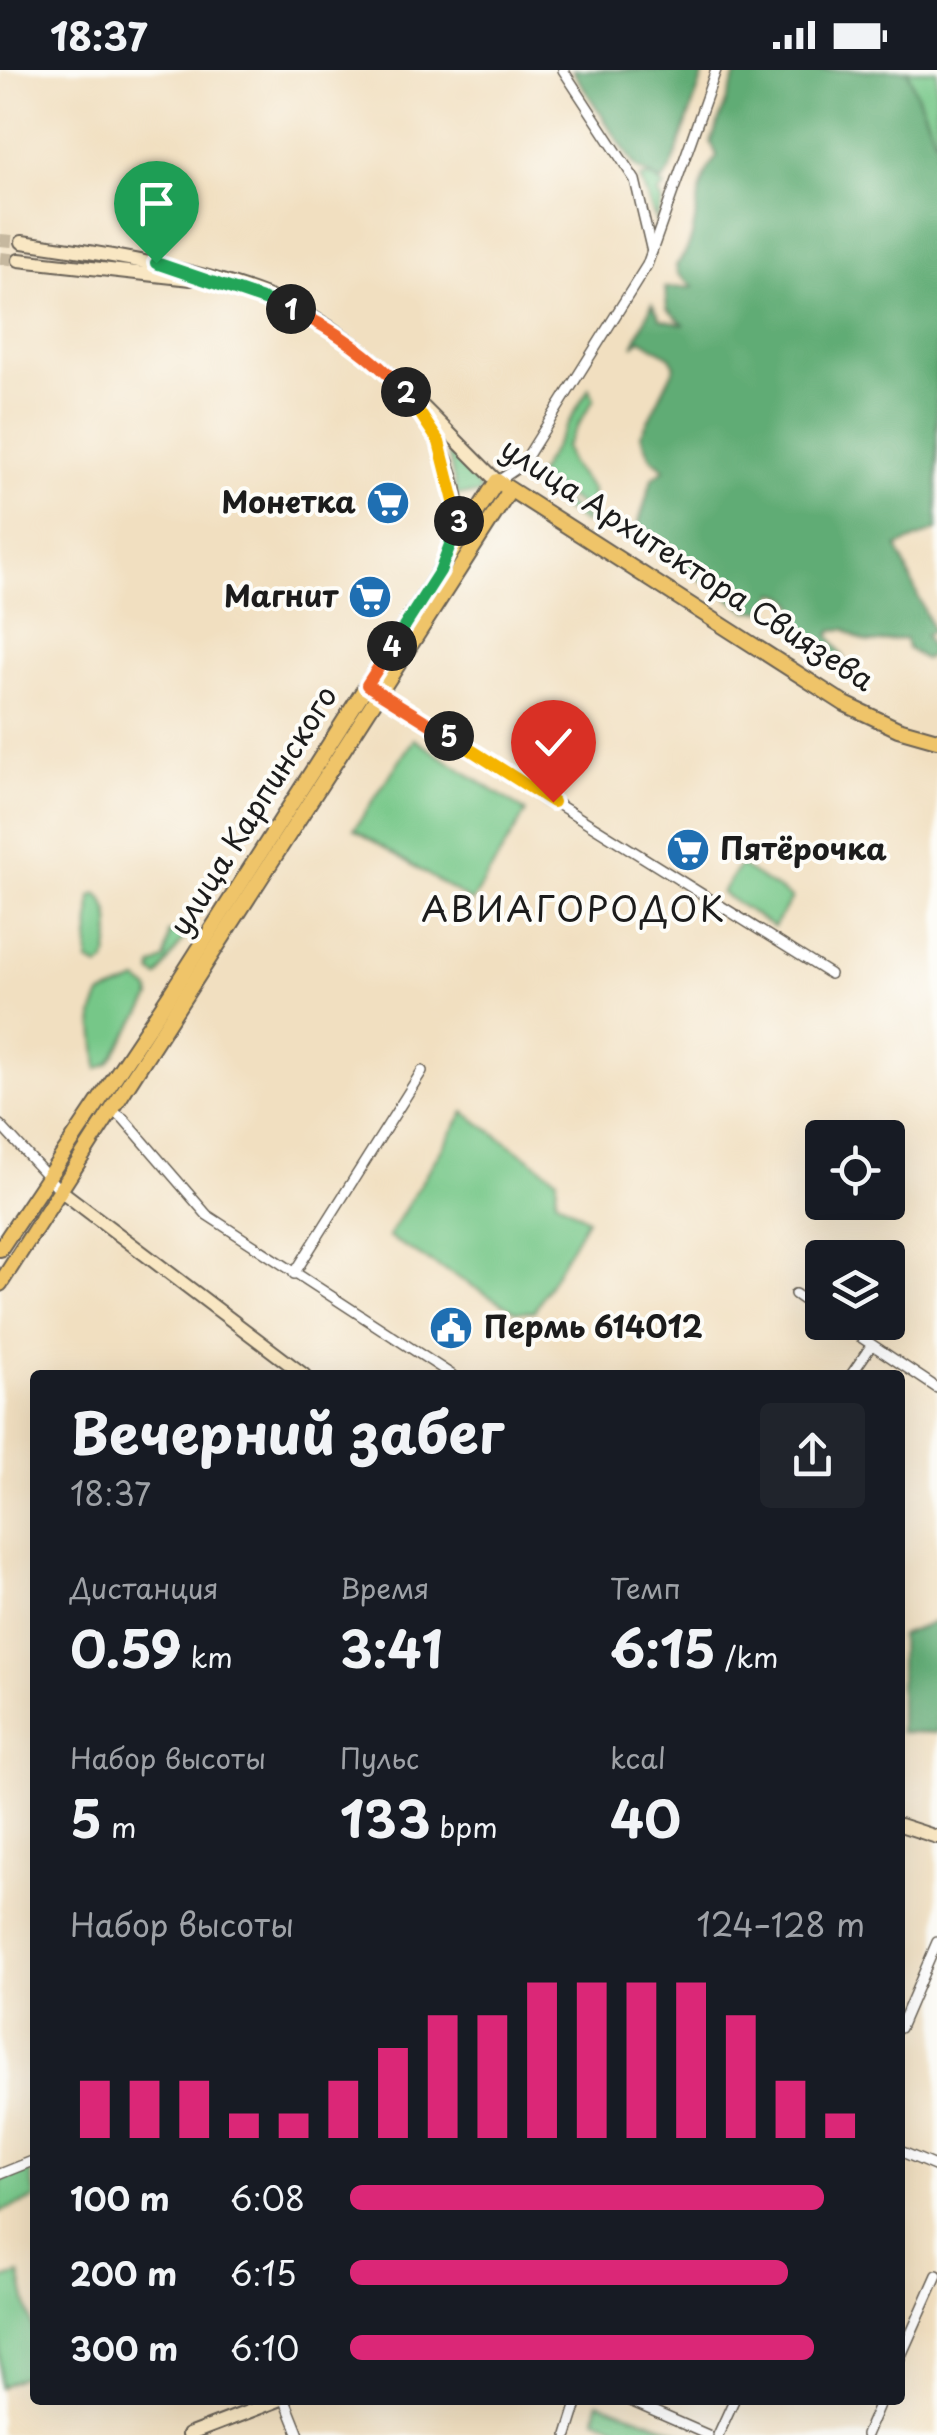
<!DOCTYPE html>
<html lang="ru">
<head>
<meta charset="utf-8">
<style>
	body { margin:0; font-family:"Playpen Sans",sans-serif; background:#20242c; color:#f1f3f6; height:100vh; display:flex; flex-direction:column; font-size:38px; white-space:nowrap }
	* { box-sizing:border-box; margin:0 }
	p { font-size:32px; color:#9ea1a6 }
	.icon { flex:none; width:55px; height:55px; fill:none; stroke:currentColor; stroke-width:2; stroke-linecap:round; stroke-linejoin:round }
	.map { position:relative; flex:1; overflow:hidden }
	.side { position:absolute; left:30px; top:1300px; width:875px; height:1035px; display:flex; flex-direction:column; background:#171b24; border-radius:10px; box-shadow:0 10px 40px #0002 }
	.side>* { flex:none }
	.tools { position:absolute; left:805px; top:1050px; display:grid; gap:20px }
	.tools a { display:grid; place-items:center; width:100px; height:100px; border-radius:10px; background:#171b24; box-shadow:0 10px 40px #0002; font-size:50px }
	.pin { position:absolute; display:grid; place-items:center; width:85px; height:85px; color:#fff; margin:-102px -42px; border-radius:50% 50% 50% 0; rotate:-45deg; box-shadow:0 0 10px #0007 }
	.pin .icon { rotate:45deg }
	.km { position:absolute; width:50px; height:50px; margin:-25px; border-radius:50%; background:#222; color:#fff; font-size:28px; line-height:50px; text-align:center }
	.round { display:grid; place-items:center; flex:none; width:105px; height:105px; border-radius:10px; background:#20242c }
	.head { display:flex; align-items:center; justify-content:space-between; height:170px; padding:0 40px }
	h1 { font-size:55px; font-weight:700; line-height:75px }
	.metrics { display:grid; grid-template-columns:repeat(3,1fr); gap:15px; height:170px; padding:10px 40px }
	.metrics div { display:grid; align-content:center }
	.metrics b { font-size:50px; font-weight:700 }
	.metrics small { font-size:28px; font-weight:400 }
	.metrics p { font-size:28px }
	.chart { height:280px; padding:20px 40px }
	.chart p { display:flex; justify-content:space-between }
	.chart svg { width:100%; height:180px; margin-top:10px; stroke:#db2777; stroke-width:6 }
	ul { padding:0 40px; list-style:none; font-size:32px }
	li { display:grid; grid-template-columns:160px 120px 1fr; align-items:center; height:75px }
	li i { height:25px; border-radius:12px; background:#db2777 }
	.status { display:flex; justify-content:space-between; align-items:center; height:70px; padding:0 50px; background:#171b24; direction:ltr }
	.status svg { height:28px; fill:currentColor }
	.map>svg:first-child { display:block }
</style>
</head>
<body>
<div class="status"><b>18:37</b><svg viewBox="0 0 49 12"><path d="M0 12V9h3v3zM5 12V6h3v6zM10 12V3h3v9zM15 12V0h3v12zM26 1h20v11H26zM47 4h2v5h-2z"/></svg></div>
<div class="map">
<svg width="937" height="2365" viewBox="0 0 937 2365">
	<rect width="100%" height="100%" fill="#fdfcf7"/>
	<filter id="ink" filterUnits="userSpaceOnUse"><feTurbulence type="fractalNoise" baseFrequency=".01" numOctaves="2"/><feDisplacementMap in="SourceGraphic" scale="20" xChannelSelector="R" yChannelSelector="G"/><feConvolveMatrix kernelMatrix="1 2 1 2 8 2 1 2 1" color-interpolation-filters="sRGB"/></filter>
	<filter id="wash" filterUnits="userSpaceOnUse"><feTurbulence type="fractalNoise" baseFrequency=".0048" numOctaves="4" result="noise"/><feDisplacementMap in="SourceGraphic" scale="40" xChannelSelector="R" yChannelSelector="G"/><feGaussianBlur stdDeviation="2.25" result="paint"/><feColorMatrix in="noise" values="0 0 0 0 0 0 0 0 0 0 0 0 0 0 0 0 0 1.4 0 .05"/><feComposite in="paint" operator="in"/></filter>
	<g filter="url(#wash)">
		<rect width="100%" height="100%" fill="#f1dfc0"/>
		<g fill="#76c788" stroke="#497252" stroke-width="2.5">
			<path d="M907,0H937V73Z"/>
			<path d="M652,107L665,117L657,124L662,131L656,152L640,108Z"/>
			<path d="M589,318L594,329L565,377L570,393L592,420L591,442L536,407Z"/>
			<path d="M447,378L481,419L480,424L457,425Z"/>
			<path d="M534,412L587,448L584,453L530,417Z"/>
			<path d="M414,669L526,742L472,832L354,759Z"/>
			<path d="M740,795L792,828L774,857L721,823Z"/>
			<path d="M98,824C116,842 111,869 106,892L99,897L88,892L91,826Z"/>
			<path d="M189,861L158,907L152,903L153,896L165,889L169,862Z"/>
			<path d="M138,911L150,920L151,928L109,993L98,999L93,945L101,925Z"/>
			<path d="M464,1042L557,1108L556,1129L587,1149L534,1241L517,1242L388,1167Z"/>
			<path d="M30,2098L35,2129L0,2142V2110Z"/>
			<path d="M20,2204L35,2269V2301L0,2317V2210Z"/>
			<path d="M598,2332L688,2365H641L595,2348Z"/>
		</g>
		<g fill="#60ac74" stroke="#3e6448" stroke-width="2.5">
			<path d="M572,0H705L670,102L662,112L636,98Z"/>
			<path d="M738,0H907L937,73V460L897,477L933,561L925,565L933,583L925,590L907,578L905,569C878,569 872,582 845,559L834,560L829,565L845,589L829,592L822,570L802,563C794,544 801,527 775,523L764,541H748L635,466L652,409L665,399L651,388L641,365L675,296L670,287L641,269L633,276L652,234L661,249L685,255L667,239L665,218L693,217L677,203L676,195C705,165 687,124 717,86L711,72Z"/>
			<path d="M937,1551V1663L900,1662V1565Z"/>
		</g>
	</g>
	<g filter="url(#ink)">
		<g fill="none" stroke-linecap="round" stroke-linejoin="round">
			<g stroke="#c6b89f" stroke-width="12" stroke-dasharray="12 6" stroke-linecap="butt">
				<path d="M0,170L22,172"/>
				<path d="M0,188L19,190"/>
			</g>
			<g stroke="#676055" stroke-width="12">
				<g id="street">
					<path d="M563,0L635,110L652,182"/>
					<path d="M498,411L522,395L647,195L716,0"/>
					<path d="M378,622L830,904"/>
					<path d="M110,1040L123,1048L207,1145L452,1305"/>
					<path d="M0,1055L60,1120"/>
					<path d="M294,1204L422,1001"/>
					<path d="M795,1224L822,1243"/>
					<path d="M838,1252L937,1318"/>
					<path d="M851,1305L871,1276"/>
					<path d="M900,1958L937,1872"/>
					<path d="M900,2081L937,2097"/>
					<path d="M0,2104L35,2090"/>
					<path d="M900,2288L937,2205"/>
					<path d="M285,2330L299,2365"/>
					<path d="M628,2330L708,2365"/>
					<path d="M567,2365L578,2330"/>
					<path d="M718,2365L734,2330"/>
					<path d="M866,2365L881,2330"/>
				</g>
			</g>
			<g stroke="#676055" stroke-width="16">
				<g id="secondary">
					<path d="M22,172C116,185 248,205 329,257C392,298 443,359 497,411"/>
					<path d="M19,190L191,209"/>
					<path d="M423,346C444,377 470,437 451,472"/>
					<path d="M60,1120L304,1305"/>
					<path d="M900,1755L937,1767"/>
					<path d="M188,2365L279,2330"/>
				</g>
			</g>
			<g stroke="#676055" stroke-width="18">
				<g id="primary">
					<path d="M0,1179L171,923L497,411L845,634L898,659L937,670"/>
					<path d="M0,1214L510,420"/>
				</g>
			</g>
			<use href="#street" stroke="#fff" stroke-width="9"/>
			<use href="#secondary" stroke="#f9e7c3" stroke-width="12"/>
			<use href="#primary" stroke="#efc469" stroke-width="14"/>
		</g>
	</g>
	<g fill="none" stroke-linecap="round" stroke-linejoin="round" filter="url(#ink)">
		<g stroke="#fff" stroke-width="20">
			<path id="split-1" d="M156,193L291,239"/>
		</g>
		<g stroke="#fff" stroke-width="20">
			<path id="split-2" d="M291,239C336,260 371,286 406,322"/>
		</g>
		<g stroke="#fff" stroke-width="20">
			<path id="split-3" d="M406,322L439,372L459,451"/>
		</g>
		<g stroke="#fff" stroke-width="20">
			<path id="split-4" d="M392,576L440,501L459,451"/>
		</g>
		<g stroke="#fff" stroke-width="20">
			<path id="split-5" d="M392,576L367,615L449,666"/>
		</g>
		<g stroke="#fff" stroke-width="20">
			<path id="split-6" d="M449,666L553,732"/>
		</g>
		<use href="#split-1" stroke="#22a559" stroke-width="12"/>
		<use href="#split-2" stroke="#f0652b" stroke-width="12"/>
		<use href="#split-3" stroke="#f5b400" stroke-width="12"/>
		<use href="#split-4" stroke="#22a559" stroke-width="12"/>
		<use href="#split-5" stroke="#f0652b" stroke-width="12"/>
		<use href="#split-6" stroke="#f5b400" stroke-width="12"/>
	</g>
	<defs>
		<g id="supermarket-disc" transform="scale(2.25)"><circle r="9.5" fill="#1f6fb2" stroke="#fdfcf7"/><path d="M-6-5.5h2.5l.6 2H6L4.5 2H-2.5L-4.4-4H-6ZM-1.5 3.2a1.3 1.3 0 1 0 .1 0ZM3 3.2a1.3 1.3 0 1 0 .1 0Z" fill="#fff"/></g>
		<g id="civic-disc" transform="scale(2.25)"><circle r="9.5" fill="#1f6fb2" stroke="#fdfcf7"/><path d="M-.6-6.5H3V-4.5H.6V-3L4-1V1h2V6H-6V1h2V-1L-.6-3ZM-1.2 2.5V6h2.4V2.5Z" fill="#fff"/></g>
	</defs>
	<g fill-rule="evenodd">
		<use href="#supermarket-disc" x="388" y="433"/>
		<use href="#supermarket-disc" x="370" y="527"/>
		<use href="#supermarket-disc" x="688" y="780"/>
		<use href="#civic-disc" x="451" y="1258"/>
	</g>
	<g text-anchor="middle" stroke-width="8" stroke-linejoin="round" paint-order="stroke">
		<g font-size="30" font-weight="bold" fill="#1c1c1c" stroke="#fdfcf7" text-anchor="end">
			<text x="356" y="443">Монетка</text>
			<text x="338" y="537">Магнит</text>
			<text x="720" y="790" text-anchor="start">Пятёрочка</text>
			<text x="484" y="1268" text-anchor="start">Пермь 614012</text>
		</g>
		<g font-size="30" fill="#1c1c1c" stroke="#fdfcf7">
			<text transform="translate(687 495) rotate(33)" y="10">улица Архитектора Свиязева</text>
			<text transform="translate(254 741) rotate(-58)" y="10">улица Карпинского</text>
		</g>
		<g font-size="35" letter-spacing="2.5" fill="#1c1c1c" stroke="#fdfcf7">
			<text x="574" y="852">АВИАГОРОДОК</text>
		</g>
	</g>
</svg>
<div class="tools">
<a><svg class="icon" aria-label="locate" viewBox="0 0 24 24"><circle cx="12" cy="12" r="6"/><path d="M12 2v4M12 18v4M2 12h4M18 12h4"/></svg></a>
<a><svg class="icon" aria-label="layers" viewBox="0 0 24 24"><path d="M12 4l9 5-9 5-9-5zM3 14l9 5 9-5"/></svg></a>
</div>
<div class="pin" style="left:156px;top:193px;background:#1e9e55"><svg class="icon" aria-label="arrive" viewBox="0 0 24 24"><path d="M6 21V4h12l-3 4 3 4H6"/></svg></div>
<div class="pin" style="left:553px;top:732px;background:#d93025"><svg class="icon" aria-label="check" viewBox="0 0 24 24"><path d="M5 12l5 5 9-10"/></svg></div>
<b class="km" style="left:291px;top:239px">1</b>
<b class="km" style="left:406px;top:322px">2</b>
<b class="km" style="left:459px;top:451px">3</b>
<b class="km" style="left:392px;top:576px">4</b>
<b class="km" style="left:449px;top:666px">5</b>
<section class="side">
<div class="head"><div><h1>Вечерний забег</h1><p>18:37</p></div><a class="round"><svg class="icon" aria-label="share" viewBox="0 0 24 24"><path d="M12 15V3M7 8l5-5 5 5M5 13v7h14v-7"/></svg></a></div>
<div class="metrics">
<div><p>Дистанция</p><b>0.59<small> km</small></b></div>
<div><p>Время</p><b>3:41</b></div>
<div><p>Темп</p><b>6:15<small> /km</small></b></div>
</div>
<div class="metrics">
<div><p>Набор высоты</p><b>5<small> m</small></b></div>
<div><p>Пульс</p><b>133<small> bpm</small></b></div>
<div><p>kcal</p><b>40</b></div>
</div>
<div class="chart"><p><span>Набор высоты</span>124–128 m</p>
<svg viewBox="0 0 160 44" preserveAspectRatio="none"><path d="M5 44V30M15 44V30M25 44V30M35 44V38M45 44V38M55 44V30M65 44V22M75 44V14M85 44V14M95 44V6M105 44V6M115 44V6M125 44V6M135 44V14M145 44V30M155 44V38"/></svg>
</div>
<ul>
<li><b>100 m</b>6:08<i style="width:92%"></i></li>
<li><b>200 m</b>6:15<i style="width:85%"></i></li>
<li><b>300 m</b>6:10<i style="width:90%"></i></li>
</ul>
</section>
</div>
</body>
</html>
